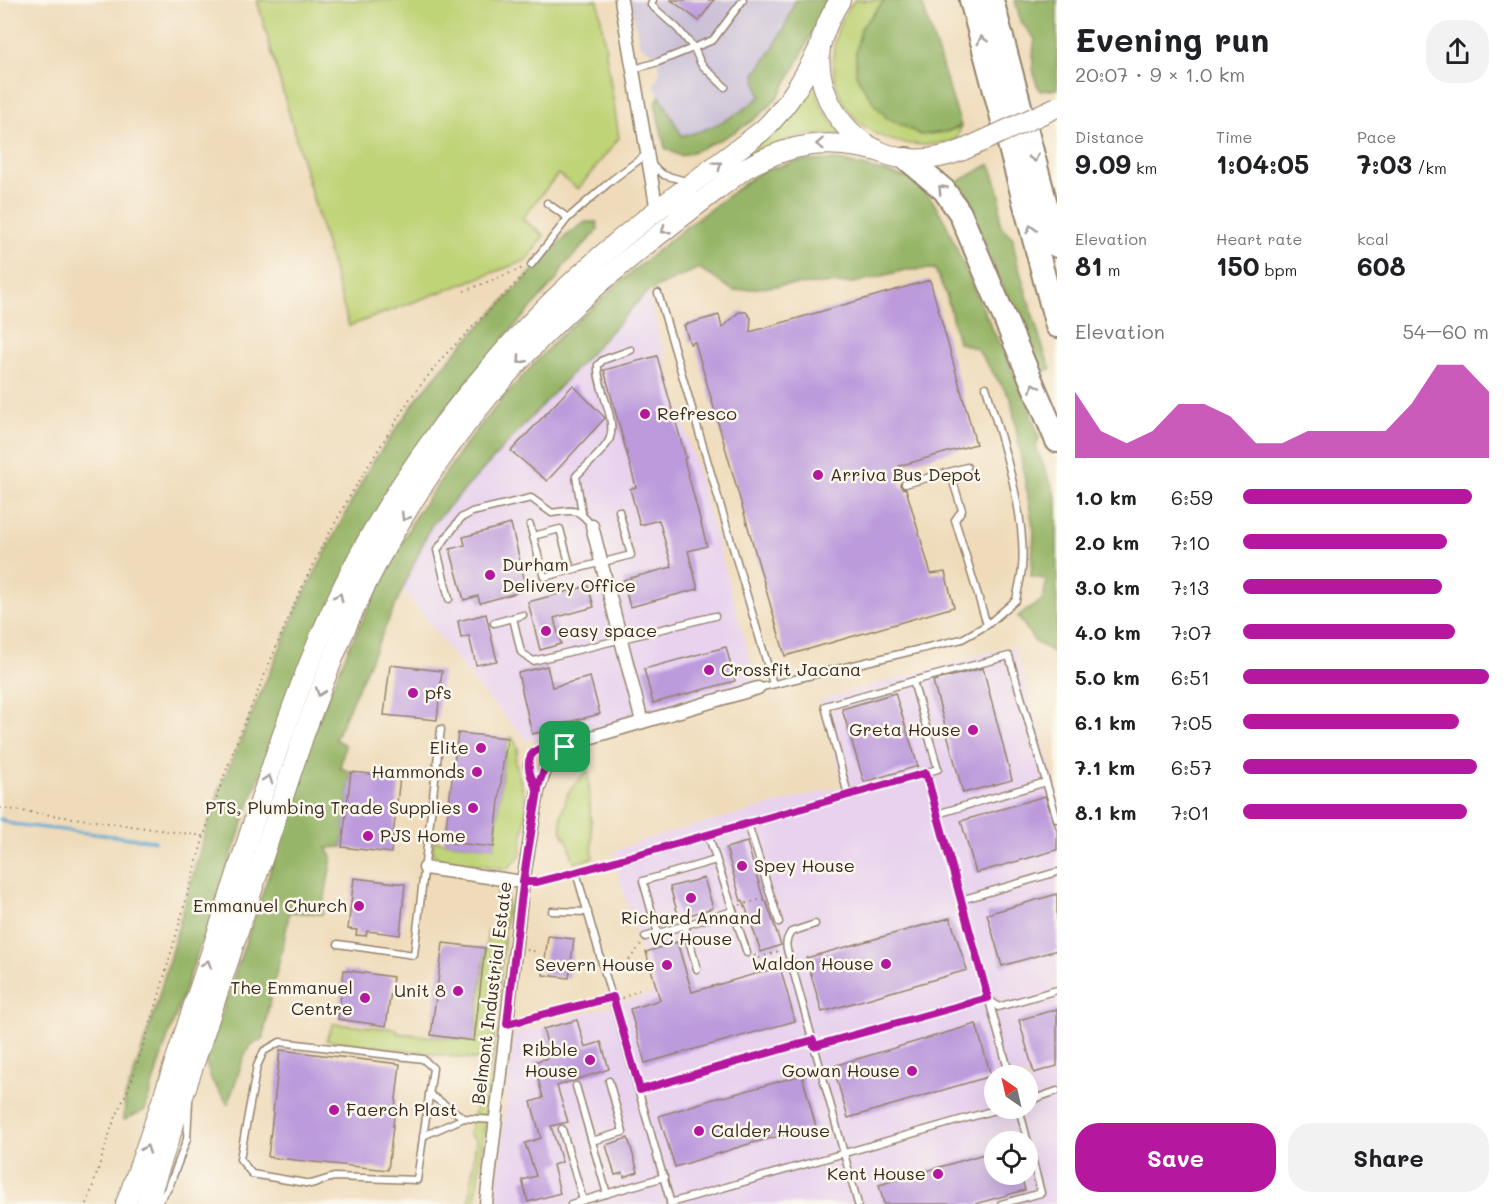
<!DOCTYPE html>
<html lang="en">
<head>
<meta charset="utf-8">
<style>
	body { margin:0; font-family:Mali,sans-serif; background:#f2f2f2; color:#202124; height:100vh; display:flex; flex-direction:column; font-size:22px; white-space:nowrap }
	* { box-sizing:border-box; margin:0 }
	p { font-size:20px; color:#757577 }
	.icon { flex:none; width:33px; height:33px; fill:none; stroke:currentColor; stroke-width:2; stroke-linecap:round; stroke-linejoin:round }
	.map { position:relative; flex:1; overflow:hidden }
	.drawer { display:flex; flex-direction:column; background:#fff; width:450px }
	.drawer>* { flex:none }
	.needle { width:39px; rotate:326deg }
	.tools { position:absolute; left:984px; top:1065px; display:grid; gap:12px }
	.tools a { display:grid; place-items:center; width:54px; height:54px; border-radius:50%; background:#fff; box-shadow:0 6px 24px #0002; font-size:30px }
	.pin { position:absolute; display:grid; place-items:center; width:51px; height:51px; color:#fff; margin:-26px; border-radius:12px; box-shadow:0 3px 9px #0006 }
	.round { display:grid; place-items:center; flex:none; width:63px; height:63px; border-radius:24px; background:#f2f2f2 }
	.head { display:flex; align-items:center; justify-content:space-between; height:102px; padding:0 18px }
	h1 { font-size:33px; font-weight:700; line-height:45px }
	.figures { display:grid; grid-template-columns:repeat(3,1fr); gap:9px; height:102px; padding:6px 18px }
	.figures div { display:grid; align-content:center }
	.figures b { font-size:26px; font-weight:700 }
	.figures small { font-size:16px; font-weight:400 }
	.figures p { font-size:16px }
	.chart { height:168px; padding:12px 18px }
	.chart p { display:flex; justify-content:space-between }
	.chart svg { width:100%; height:108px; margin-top:6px; fill:#b5179e; opacity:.7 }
	.button { display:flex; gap:12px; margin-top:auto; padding:12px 18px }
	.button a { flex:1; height:69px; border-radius:24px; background:#b5179e; color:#fff; font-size:24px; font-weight:700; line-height:69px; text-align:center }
	.button a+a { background:#f2f2f2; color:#202124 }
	ul { padding:0 18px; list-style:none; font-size:20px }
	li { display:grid; grid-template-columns:96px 72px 1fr; align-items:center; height:45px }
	li i { height:15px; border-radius:8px; background:#b5179e }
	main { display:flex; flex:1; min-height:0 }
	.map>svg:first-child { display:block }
</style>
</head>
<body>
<main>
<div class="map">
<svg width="1057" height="1204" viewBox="0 0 1057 1204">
	<rect width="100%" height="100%" fill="#fbf7ec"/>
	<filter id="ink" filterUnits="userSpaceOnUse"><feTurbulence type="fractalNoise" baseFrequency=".0167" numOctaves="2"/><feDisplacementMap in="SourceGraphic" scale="12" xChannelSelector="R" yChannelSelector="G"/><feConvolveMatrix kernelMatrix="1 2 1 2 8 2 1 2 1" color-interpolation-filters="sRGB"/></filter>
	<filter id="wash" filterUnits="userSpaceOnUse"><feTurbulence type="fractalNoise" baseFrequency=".008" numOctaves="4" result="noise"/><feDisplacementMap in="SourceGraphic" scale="24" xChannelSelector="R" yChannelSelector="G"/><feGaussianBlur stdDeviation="1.35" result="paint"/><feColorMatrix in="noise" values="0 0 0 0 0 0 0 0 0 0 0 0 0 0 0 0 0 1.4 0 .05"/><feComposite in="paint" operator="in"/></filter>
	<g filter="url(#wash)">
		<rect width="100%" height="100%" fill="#efdbba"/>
		<g fill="#e8d2ee" fill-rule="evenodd">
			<path d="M647,292L758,688L585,739L527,740L481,691L403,589L431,526Z"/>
			<path d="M1014,646L1057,789V1204H495L513,1034L654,993L617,870L614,852L642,840L843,786L821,700ZM994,1076H1028V1108H994ZM994,1142H1028V1174H994Z"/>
		</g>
		<path fill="#c9bfd7" d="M630,0H795L790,16L774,48L755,74L760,97L751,105L702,132L682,136L654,85L660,71L656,54L640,46Z"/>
		<g fill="#bfd377" stroke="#7d7e4a" stroke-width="1.5">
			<path d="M257,0H598L619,138L578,189L558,174L522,219L544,235L527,260L349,326Z"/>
			<path d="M855,0H885L861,28L946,132L961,126L957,139C927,149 891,146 865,127C825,98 824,34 855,0Z"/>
			<path d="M813,76C815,100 826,116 842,135C801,130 769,146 735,165L733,162C768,137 797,117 813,76Z"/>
			<path d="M512,737L518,748L515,761L527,806L520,856L507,869L438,859L433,853V841L494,847L503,763L508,738Z"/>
			<path d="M588,769L593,858L574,863L568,842L562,833L561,816L568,793Z"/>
			<path d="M498,886L506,894L508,900L490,1080L475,1204H469L476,1140L469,1134L476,1108L480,1060L326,1040L333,1024L397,1029V1033L474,1041L488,931H495Z"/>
		</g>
		<g fill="#97b568" stroke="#697043" stroke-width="1.5">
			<path d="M795,0H827C812,32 798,66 778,96C760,122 710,147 680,156L665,148L655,103L660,96L682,136C710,130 738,115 760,97L755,74C772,51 787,28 795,0Z"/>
			<path d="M885,0H921L961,126L946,132L921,135L887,118L875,105L856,75V52L861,28Z"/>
			<path d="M1015,0H1057V89L1040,91C1031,74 1032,58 1035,39L1021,22Z"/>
			<path d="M839,160L912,179L932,200L945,221L971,283L1027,403L1039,437L1036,447L1057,499V654L1035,642L1018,616L1043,600L1047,580L1031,576L1034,532L1011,399L977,349L958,342L947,297L935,269L905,270L854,283L784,285L734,291L699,268L647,292L431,526L335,739L345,745L340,768L351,772L342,847L327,848L332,857L322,914L289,912C284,955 267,995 264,1038L251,1045L245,1054L228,1104L212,1081L205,1061L290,813L312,734L351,643L415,517L465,445L508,392L557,339L634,270L685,228L760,172L797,161Z"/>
			<path d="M990,164L1000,194V225L1013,238C1014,258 1021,273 1026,292C1034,318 1040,344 1051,369L1040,373L1014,311L956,183Z"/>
			<path d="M585,222H597L598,230L563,267L557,279L511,330L443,412L283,708L160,1060L145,1110L124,1120L125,1097L132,1080L155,1010L204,836L219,790L300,602L369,468L417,399L460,347L567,235Z"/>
		</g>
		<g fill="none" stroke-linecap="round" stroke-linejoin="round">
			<path stroke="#59a7d3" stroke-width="3" d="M0,819L12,824L155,841"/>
		</g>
		<g id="blocks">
			<g fill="#bc9adc">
				<path d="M671,0H714L699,21Z"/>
				<path d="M930,280L976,444L899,466L903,479L900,485L902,488L906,489L931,574L945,572L954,607L785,656L695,342L690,344L684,325L719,315L722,328L739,312H746L751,318L750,332Z"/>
				<path d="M657,356L686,458L684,459L707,546L688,551L698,589L630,607L623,580L672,567L659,520L640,525L630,489L636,487L604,370Z"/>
				<path d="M573,385L605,418L547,481L511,451Z"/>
				<path d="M511,524L527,590L480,603L478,596L464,600L450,549L465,545L463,537Z"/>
				<path d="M588,586L594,607L554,618L561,644L540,650L528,602Z"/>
				<path d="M486,614L497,661L476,665L469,636L461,638L458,621Z"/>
				<path d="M726,647L735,681L653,703L644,669Z"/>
				<path d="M390,665L442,671L437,720L384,715Z"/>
				<path d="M547,666L552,687L590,677L600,714L561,724L562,727L532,734L518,673Z"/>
				<path d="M983,668L1012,780L963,793L933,681Z"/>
				<path d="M895,693L918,766L864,782L842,709Z"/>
				<path d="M458,733L508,738L503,763L494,847L444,842Z"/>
				<path d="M351,772L400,777L391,853L342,847Z"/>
				<path d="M1045,796L1057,831V850L976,873L961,821Z"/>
				<path d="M747,842L764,901H766L781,945L761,952L743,900L741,901L726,848Z"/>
				<path d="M354,878L405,884L400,935L367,931L366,936L356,935L357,930L348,929Z"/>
				<path d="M704,878L713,908L679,918L670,887Z"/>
				<path d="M1057,894V950L1002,966L987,914Z"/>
				<path d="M950,918L967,970L822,1012L806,958Z"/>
				<path d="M548,936L574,939L569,978L543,975Z"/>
				<path d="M677,942L692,992L780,967L795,1021L645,1063L630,1009L660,1000L646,952Z"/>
				<path d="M443,943L485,948L474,1041L431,1035Z"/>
				<path d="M344,970L393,977L386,1026L338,1019Z"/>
				<path d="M1057,1009V1066L1034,1073L1019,1020Z"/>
				<path d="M577,1020L585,1047L601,1042L609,1069L557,1086L568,1122L551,1126L562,1162L553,1165L560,1193L528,1202L522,1180L536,1176L525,1143L541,1138L531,1102L543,1098L534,1062L551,1057L543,1029Z"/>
				<path d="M976,1024L991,1076L848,1118L833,1066Z"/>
				<path d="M280,1050L400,1064L388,1170L268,1157Z"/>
				<path d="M802,1075L816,1127L752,1143L675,1167L659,1116L723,1096L724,1097Z"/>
				<path d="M628,1138L638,1172L624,1177L623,1173L615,1175L606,1145Z"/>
				<path d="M994,1151V1174H1020L1025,1190L975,1204H884L879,1185Z"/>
			</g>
		</g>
	</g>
	<g filter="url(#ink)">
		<use href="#blocks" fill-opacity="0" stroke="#95826c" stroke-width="1.5"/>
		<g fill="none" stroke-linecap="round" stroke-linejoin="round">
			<g stroke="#95826c" stroke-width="9">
				<g id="service">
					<path d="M653,0L651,5L677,28L694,48L701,64L725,87"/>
					<path d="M634,69L658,62L713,40L743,0"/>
					<path d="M650,164L664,175L686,181"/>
					<path d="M547,203L568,218"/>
					<path d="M531,265L568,218L612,180L647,154"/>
					<path d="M658,293L773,684"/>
					<path d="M950,472L962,510L955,520L987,625"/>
					<path d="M905,484L967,467"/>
					<path d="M582,513L576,476C586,466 601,454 608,442C620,423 596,387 598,365L603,360L631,350"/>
					<path d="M530,525L544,577L631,555L619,511"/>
					<path d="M533,536L560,529L571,570"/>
					<path d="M449,599L437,550L461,518L472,512L531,498L552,513C574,510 577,507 592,526"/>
					<path d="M513,618L521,652L533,661L715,616"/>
					<path d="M494,623L523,615"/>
					<path d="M758,688L962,639L987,625L1016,600C1018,590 1021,579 1022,568C1027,514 1001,439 986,387"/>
					<path d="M926,773L1010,1076"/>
					<path d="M537,790L527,765C535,746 545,745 563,747"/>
					<path d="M848,795L825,706L913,681"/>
					<path d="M937,814L1046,782"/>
					<path d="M748,824L779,922"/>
					<path d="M708,834L747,953"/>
					<path d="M523,882H537L576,872"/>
					<path d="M961,900L1057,872"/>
					<path d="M552,911L588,912"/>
					<path d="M815,924L791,932C784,942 786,948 790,959L858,1204"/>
					<path d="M685,926L697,969"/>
					<path d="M658,934L643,881L716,860"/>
					<path d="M645,937L733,911"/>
					<path d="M338,944L414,955L441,729"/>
					<path d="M508,1024L613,997"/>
					<path d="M280,1042L423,1059L433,1068L417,1180L334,1177L311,1184L252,1174L240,1159L257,1066L264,1051Z"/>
					<path d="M815,1046L988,998L998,1007L1057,990"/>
					<path d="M576,1086L607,1194"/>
					<path d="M640,1090L813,1040"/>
					<path d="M429,1094L464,1118L495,1120"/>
					<path d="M1028,1101L1057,1091"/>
					<path d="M562,1129L583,1200"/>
					<path d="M423,1136L464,1118"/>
					<path d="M592,1141L623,1132L609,1081"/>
					<path d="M670,1203L1002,1108"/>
					<path d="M157,1204L169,1187L187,1139L189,1101"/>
					<path d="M571,1204L664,1177"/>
					<path d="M671,1204L576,872L938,769L913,681L1009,656L1057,819"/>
					<path d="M1001,1204L1041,1193L1019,1108"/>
				</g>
			</g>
			<g stroke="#95826c" stroke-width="15">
				<g id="minor">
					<path d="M621,0L657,211L699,198"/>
					<path d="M592,526L642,722"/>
					<path d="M425,868L523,882"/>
					<path d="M486,1204L523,882L538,791L546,767L553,756L565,747L585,739L758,688"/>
				</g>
			</g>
			<g stroke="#95826c" stroke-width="22">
				<g id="trunk">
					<path d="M840,0C831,15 823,30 820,47C814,101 854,154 908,159C927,161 945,157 963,150"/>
					<path d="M126,1204C165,1097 199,989 235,880C264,789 293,696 333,608C370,527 428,438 487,371C526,325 569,283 615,244C662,204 714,168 763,130C789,105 803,79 820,47"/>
					<path d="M147,1204L304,734C318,696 332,658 349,620C395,517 463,417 542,337C604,274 675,222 744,169C790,143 827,138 878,151"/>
				</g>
			</g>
			<g stroke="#95826c" stroke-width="26">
				<g id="motorway">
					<path d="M971,0L1057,326"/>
					<path d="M992,0L1057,246"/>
					<path d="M907,159L944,190L960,213L1057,441"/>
				</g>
			</g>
			<g stroke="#95826c" stroke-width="2" stroke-dasharray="1.5 4.5" stroke-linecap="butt">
				<path d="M464,291L523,268"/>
				<path d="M0,808L204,836"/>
				<path d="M740,905L762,899"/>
				<path d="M527,950L539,952"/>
				<path d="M754,955L759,958L779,951"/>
				<path d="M629,960L642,943"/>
				<path d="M622,998L639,990"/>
				<path d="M87,1204L112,1126L132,1080L155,1010L204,836L219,790L239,736L295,602L320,550L351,494L409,400L443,357L527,272"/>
			</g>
			<use href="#service" stroke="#fff" stroke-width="6"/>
			<use href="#minor" stroke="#fff" stroke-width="12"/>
			<use href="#trunk" stroke="#fff" stroke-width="20"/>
			<use href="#motorway" stroke="#fff" stroke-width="22"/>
			<g stroke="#95826c" stroke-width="22" stroke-linecap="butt">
				<path id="trunk-bridge" d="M963,150L1057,107"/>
			</g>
			<use href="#trunk-bridge" stroke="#fff" stroke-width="20"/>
		</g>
		<defs><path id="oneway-chevron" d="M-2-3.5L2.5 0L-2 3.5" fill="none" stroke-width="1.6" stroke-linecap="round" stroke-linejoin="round" transform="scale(1.5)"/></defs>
		<g stroke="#a79f9a">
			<use href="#oneway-chevron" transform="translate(982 40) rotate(-105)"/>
			<use href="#oneway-chevron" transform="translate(820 144) rotate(177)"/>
			<use href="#oneway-chevron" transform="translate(1034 158) rotate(75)"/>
			<use href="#oneway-chevron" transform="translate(718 165) rotate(-37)"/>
			<use href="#oneway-chevron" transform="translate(942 189) rotate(-134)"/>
			<use href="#oneway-chevron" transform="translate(1031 229) rotate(-105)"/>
			<use href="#oneway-chevron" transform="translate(665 230) rotate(142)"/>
			<use href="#oneway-chevron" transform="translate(521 360) rotate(132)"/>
			<use href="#oneway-chevron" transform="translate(1034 387) rotate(-113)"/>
			<use href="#oneway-chevron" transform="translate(405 517) rotate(122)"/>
			<use href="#oneway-chevron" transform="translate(339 597) rotate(-63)"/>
			<use href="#oneway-chevron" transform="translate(320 692) rotate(110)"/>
			<use href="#oneway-chevron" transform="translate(268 779) rotate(-72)"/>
			<use href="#oneway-chevron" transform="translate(207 964) rotate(-72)"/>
			<use href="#oneway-chevron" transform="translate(146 1149) rotate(-70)"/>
		</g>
	</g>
	<g fill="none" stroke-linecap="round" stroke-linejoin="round" filter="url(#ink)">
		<g stroke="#fff" stroke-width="12">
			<path id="route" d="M565,747C528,743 520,760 538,791L523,882H537L576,872L926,773L988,998L814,1046L813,1040L640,1090L613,997L507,1024C514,962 520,899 530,838C534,814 535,787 546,766C551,758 558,753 565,747"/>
		</g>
		<use href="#route" stroke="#b5179e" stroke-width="8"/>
	</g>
	<g fill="#b5179e" stroke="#fbf7ec" stroke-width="2">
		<circle cx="645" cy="414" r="6"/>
		<circle cx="818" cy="475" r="6"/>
		<circle cx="490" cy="575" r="6"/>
		<circle cx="546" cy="631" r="6"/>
		<circle cx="709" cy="670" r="6"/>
		<circle cx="413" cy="693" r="6"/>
		<circle cx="973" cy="730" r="6"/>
		<circle cx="481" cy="748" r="6"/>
		<circle cx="477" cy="772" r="6"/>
		<circle cx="473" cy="808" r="6"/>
		<circle cx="368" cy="836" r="6"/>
		<circle cx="742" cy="866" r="6"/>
		<circle cx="691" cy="898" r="6"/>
		<circle cx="359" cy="906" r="6"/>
		<circle cx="886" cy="964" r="6"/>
		<circle cx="667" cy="965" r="6"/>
		<circle cx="458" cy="991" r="6"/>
		<circle cx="365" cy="998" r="6"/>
		<circle cx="590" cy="1060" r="6"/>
		<circle cx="912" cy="1071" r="6"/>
		<circle cx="334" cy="1110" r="6"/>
		<circle cx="699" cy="1131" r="6"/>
		<circle cx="938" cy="1174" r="6"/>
	</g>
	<g text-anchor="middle" stroke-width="5" stroke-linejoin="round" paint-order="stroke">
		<g font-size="18" fill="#3b2a1e" stroke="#fbf7ec" text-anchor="end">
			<text x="657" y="420" text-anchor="start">Refresco</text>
			<text x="830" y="481" text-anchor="start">Arriva Bus Depot</text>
			<text x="502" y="571" text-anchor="start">Durham<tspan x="502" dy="21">Delivery Office</tspan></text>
			<text x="558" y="637" text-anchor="start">easy space</text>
			<text x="721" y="676" text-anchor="start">Crossfit Jacana</text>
			<text x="425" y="699" text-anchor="start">pfs</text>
			<text x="961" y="736">Greta House</text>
			<text x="469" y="754">Elite</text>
			<text x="465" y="778">Hammonds</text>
			<text x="461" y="814">PTS, Plumbing Trade Supplies</text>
			<text x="380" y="842" text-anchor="start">PJS Home</text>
			<text x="754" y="872" text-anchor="start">Spey House</text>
			<text x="347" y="912">Emmanuel Church</text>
			<text x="691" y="924" text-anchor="middle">Richard Annand<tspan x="691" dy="21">VC House</tspan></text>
			<text x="874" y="970">Waldon House</text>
			<text x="655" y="971">Severn House</text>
			<text x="353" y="994">The Emmanuel<tspan x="353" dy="21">Centre</tspan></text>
			<text x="446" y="997">Unit 8</text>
			<text x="578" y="1056">Ribble<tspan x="578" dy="21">House</tspan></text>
			<text x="900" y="1077">Gowan House</text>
			<text x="346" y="1116" text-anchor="start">Faerch Plast</text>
			<text x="711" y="1137" text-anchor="start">Calder House</text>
			<text x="926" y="1180">Kent House</text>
		</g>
		<g font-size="18" fill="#3b2a1e" stroke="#fbf7ec">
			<text transform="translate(492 993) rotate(-83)" y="6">Belmont Industrial Estate</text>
		</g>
	</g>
</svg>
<div class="tools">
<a><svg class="needle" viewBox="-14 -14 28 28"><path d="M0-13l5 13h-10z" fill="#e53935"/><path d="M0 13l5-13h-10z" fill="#757577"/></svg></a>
<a><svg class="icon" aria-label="locate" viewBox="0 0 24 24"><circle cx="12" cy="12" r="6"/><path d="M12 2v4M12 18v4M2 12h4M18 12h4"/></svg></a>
</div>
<div class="pin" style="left:565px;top:747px;background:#1e9e55"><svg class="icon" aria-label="arrive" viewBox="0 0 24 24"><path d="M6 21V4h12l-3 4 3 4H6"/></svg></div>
</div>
<section class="drawer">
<div class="head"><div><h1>Evening run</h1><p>20:07 · 9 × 1.0 km</p></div><a class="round"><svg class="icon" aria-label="share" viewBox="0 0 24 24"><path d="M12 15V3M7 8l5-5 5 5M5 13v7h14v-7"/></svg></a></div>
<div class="figures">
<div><p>Distance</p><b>9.09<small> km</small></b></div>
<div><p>Time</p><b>1:04:05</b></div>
<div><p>Pace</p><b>7:03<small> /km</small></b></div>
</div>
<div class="figures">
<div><p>Elevation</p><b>81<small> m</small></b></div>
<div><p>Heart rate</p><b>150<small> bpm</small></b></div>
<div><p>kcal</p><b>608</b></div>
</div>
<div class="chart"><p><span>Elevation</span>54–60 m</p>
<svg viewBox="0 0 160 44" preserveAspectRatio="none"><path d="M0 44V17L10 33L20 38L30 33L40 22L50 22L60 27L70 38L80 38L90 33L100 33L110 33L120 33L130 22L140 6L150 6L160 17V44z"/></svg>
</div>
<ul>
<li><b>1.0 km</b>6:59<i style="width:93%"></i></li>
<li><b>2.0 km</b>7:10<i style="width:83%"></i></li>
<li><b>3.0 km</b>7:13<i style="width:81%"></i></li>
<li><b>4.0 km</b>7:07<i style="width:86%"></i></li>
<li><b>5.0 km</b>6:51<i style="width:100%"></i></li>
<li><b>6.1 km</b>7:05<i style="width:88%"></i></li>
<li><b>7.1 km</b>6:57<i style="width:95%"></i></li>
<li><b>8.1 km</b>7:01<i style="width:91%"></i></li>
</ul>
<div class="button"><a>Save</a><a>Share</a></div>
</section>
</main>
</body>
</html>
